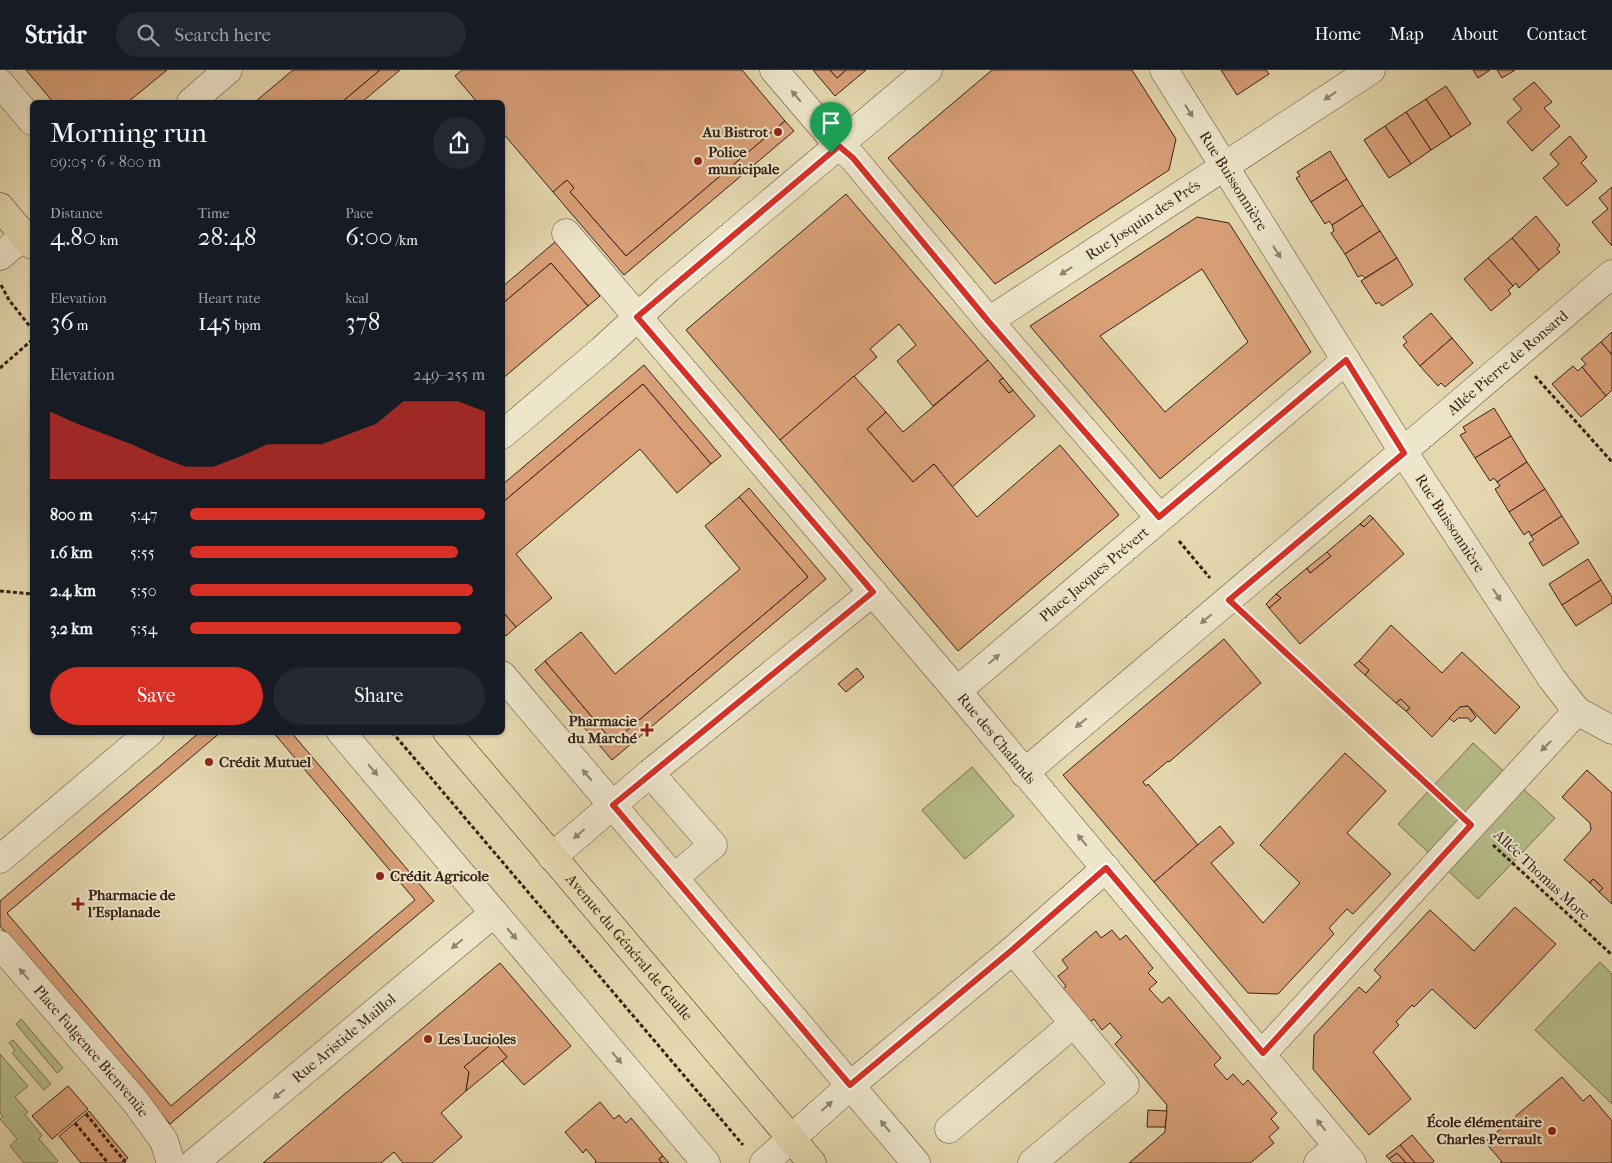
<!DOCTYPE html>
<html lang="en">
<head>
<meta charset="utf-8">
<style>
	body { margin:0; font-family:"IM FELL French Canon",serif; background:#242831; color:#f1f3f6; height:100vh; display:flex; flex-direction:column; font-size:19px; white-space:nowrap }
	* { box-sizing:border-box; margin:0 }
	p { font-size:16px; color:#9ea1a6 }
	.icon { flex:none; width:28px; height:28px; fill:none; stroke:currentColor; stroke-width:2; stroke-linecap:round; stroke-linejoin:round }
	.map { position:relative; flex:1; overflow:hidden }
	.panel { position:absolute; left:30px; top:30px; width:475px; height:635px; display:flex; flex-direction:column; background:#171b24; border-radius:8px; box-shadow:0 1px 4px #0004 }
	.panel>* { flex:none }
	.pin { position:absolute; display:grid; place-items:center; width:42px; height:42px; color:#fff; margin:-51px -21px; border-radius:50% 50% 50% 0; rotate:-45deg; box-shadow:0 0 5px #0007 }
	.pin .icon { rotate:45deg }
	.round { display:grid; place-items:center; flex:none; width:52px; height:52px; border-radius:26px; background:#242831 }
	.summary { display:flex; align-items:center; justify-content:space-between; height:85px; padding:0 20px }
	h1 { font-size:28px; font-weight:600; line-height:38px }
	.stats { display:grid; grid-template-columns:repeat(3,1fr); gap:8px; height:85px; padding:5px 20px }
	.stats div { display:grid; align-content:center }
	.stats b { font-size:25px; font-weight:600 }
	.stats small { font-size:14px; font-weight:400 }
	.stats p { font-size:14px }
	.chart { height:140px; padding:10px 20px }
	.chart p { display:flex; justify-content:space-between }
	.chart svg { width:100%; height:90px; margin-top:5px; fill:#d93025; opacity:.7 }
	.action { display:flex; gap:10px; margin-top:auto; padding:10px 20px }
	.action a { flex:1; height:58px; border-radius:30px; background:#d93025; color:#fff; font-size:20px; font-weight:600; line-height:58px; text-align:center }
	.action a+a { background:#242831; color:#f1f3f6 }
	ul { padding:0 20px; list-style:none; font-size:16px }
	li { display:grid; grid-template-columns:80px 60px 1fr; align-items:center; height:38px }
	li i { height:12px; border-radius:6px; background:#d93025 }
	header { display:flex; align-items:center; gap:30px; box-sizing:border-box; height:70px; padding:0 25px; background:#171b24; border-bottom:1px solid #363941 }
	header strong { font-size:24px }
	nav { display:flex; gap:28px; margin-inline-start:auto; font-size:18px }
	.search { width:350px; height:45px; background:#242831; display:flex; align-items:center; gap:12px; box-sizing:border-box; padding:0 18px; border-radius:28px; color:#9ea1a6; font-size:19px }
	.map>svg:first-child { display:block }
</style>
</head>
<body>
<header>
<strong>Stridr</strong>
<div class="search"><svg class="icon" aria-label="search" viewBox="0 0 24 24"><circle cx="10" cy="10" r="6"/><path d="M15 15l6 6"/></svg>Search here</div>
<nav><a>Home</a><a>Map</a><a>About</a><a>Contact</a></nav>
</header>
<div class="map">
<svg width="1612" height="1093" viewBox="0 0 1612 1093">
	<rect width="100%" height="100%" fill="#e5d8af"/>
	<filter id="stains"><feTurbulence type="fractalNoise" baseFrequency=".004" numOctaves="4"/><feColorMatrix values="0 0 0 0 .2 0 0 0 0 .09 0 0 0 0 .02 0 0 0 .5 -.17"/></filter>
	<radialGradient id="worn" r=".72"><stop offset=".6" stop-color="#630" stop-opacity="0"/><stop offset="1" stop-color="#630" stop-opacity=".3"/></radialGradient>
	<g fill="#b6be8a" stroke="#766f50">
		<path d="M1473,673L1555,748L1478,829L1398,754Z"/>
		<path d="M972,697L1014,746L965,789L922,740Z"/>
		<path d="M1600,892L1612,904V1034L1535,960Z"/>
		<path d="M21,949L63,998L57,1003L16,954Z"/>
		<path d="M13,970L51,1014L44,1020L12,983L15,980L9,973Z"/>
		<path d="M0,984L28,1016L15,1027L28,1042L25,1045L42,1065L39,1069L58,1091L56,1093H24L10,1076L17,1069L0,1049L3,1047L0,1043Z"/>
	</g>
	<g fill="#d9a078" stroke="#372016" fill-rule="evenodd">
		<path d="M26,0H167L128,32H53Z"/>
		<path d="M293,0H380L342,32H258L256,31Z"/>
		<path d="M380,0H400L362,32H342Z"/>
		<path d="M462,0H742L785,51L626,186L570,122L574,118L567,110L553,122L502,62V32H477L455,6Z"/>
		<path d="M813,0H830L837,8L846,0H866L835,26Z"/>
		<path d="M830,0H846L837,8Z"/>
		<path d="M992,0H1132L1176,69L1169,100L995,214L888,88Z"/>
		<path d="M1221,0H1266L1269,4L1237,25Z"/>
		<path d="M1473,0H1490L1478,8Z"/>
		<path d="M1497,0H1515L1502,8Z"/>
		<path d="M1534,12L1552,32L1544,38L1560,56L1532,81L1507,52L1522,39L1513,29Z"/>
		<path d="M1446,16L1471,54L1451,67L1426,29Z"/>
		<path d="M1426,29L1451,67L1431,80L1406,42Z"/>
		<path d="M1406,42L1431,80L1411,94L1385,56Z"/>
		<path d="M785,51L794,61L624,205L553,122L567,110L574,118L570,122L626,186Z"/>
		<path d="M1385,56L1411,94L1389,108L1364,70Z"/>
		<path d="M1570,66L1587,87L1581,93L1597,111L1567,136L1543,108L1559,94L1550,84Z"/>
		<path d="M1330,81L1347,109L1311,132L1296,108L1300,106L1297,102Z"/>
		<path d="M1347,109L1363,135L1332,155L1329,151L1325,154L1311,132Z"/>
		<path d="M1612,117V176L1592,152L1608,139L1599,128Z"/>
		<path d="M846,124L988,290L933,336L897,291L916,275L899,254L870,279L877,287L780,370L686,260Z"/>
		<path d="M1363,135L1380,161L1345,184L1331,163L1334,161L1332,155Z"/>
		<path d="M1536,146L1560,175L1557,179L1560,182L1539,200L1512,168Z"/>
		<path d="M1197,147L1229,153L1311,282L1160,409L1030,256ZM1202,199L1248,272L1165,342L1100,266Z"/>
		<path d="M1380,161L1397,188L1365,208L1362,205L1358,207L1345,184Z"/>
		<path d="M1512,168L1539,200L1519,218L1516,213L1513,216L1488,188Z"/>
		<path d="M555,172L600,226L588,236L551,193L502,234V217Z"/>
		<path d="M1397,188L1413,215L1382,236L1379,232L1376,234L1361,211Z"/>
		<path d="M1488,188L1513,216L1508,220L1511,224L1491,241L1464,209Z"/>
		<path d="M551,193L588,236L502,309V234Z"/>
		<path d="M1431,243L1452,268L1420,296L1403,275L1407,272L1403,267Z"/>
		<path d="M1612,262V285L1601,272Z"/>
		<path d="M1452,268L1473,293L1445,317L1441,313L1438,316L1420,296Z"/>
		<path d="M1601,272L1612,285V320L1606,326L1582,297L1586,294L1581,289Z"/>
		<path d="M988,290L1003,308L999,311L1009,323L1013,320L1035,346L952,417L934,394L913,412L867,359L886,342L903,362Z"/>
		<path d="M644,295L721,386L711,394L643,314L502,433V415Z"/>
		<path d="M1573,296L1578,301L1582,297L1606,326L1581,347L1552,314Z"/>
		<path d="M854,306L886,342L867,359L913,412L934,394L977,447L1060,375L1119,445L958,581L780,370Z"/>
		<path d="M1003,308L1013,320L1009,323L999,311Z"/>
		<path d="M643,314L711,394L677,423L640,379L516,484L552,528L516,557L502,541V433Z"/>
		<path d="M1494,338L1511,366L1475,388L1460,365L1466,362L1463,357Z"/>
		<path d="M1511,366L1527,392L1497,412L1494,408L1490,411L1475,388Z"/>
		<path d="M1527,392L1545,419L1509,442L1495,419L1500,416L1497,412Z"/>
		<path d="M749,418L826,509L612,690L535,600L545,591L613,672L808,507L739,427Z"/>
		<path d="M1545,419L1562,446L1531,466L1529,461L1524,465L1509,442Z"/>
		<path d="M739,427L808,507L613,672L545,591L581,562L615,604L740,499L705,456Z"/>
		<path d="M1370,445L1373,448L1364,457L1360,454Z"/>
		<path d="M1562,446L1579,473L1543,496L1529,473L1534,470L1531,466Z"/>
		<path d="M1373,448L1404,484L1300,574L1269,538L1281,528L1276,524L1307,498L1310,503L1331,486L1327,482L1360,454L1364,457Z"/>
		<path d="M1327,482L1331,486L1310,503L1307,498Z"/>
		<path d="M1588,489L1601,510L1562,535L1549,514Z"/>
		<path d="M1601,510L1612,527V533L1576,556L1562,535Z"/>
		<path d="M1276,524L1281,528L1269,538L1266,534Z"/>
		<path d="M502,541L516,557L506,566L502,561Z"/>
		<path d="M1391,555L1442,603L1462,582L1520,637L1495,664L1468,636L1460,637L1432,667L1406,641L1410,638L1401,629L1396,633L1365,605L1369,600L1359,591Z"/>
		<path d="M1224,569L1261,613L1169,692L1168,691L1143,712L1146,716L1148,714L1198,775L1154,812L1063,705Z"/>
		<path d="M1359,591L1369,600L1365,605L1354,595Z"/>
		<path d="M857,598L864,607L846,622L838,614Z"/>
		<path d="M1401,629L1410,638L1406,641L1396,633Z"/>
		<path d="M1468,636L1476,647L1471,652L1468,648H1458L1454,652L1449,648L1460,637Z"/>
		<path d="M200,662H221L7,843L171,1036L415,830L273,662H291L434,831L170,1054L0,856V831Z"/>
		<path d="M1345,683L1386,721L1347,763L1391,804L1353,844L1347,839L1329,858L1334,864L1278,924L1248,923L1154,812L1220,756L1234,773L1211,793L1263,853L1300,813L1260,775Z"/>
		<path d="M1587,700L1612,723V834L1599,822L1603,818L1593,809L1590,813L1564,790L1591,760L1590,753L1562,727Z"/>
		<path d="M1593,809L1603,818L1599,822L1590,813Z"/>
		<path d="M1515,837L1556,874L1475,959L1432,919L1414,937L1412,935L1396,952L1399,955L1373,982L1411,1029L1369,1065L1313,999L1314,965L1359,917L1366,923L1381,907L1374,900L1430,840L1474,881Z"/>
		<path d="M1112,860L1120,870L1126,865L1153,898L1148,903L1157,912L1149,919L1162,933L1169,927L1221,988L1214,995L1227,1010L1233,1004L1243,1015L1248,1010L1277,1043L1271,1049L1279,1058L1269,1067L1274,1073L1250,1093H1129L1165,1062L1167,1035L1115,974L1122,967L1110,953L1102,960L1094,949L1088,953L1061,921L1066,916L1058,906L1068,898L1062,890L1096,861L1101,868Z"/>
		<path d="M500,893L571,976L524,1015L502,991L507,987L494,972L464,997L469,1002L466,1021L441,1043L462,1067L432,1093H403L394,1082L381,1093H263Z"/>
		<path d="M494,972L507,987L466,1021L469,1002L464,997Z"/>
		<path d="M1562,1007L1583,1031L1590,1025L1612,1051V1093H1500L1502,1092L1485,1072Z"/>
		<path d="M68,1016L88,1039L52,1069L32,1046Z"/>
		<path d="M600,1032L614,1049L619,1045L626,1053L631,1048L663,1086L659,1089L662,1093H595L596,1091L586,1079L583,1083L565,1062Z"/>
		<path d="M1148,1040L1167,1041L1165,1057H1147Z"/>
		<path d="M89,1041L128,1088L121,1093H81L59,1066Z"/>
		<path d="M1412,1065L1434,1091L1432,1093H1415L1400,1075Z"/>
		<path d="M1400,1075L1415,1093H1406L1397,1083L1389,1089L1386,1086Z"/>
		<path d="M1397,1083L1406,1093H1393L1389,1089Z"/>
		<path d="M663,1086L669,1093H662L659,1089Z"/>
	</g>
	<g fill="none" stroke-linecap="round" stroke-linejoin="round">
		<g stroke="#624e3c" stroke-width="29">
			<g id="minor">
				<path d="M774,0L839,76L853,88L989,251L1159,447"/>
				<path id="s1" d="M1164,0L1404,383L1552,609L1577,641L1612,660"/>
				<path d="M0,13L32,51"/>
				<path d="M191,32L228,0"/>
				<path id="s2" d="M566,163L957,621L1352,1093"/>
				<path d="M0,186L24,166"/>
				<path id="s3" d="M989,251L1371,0"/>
				<path d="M502,365L602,280L668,219L928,0"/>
				<path d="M502,605L916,1093"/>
				<path id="s4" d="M957,621L1346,290"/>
				<path d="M341,662L706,1093"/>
				<path d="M650,703L713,775L674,808"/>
				<path id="s5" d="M1024,703L1612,204"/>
				<path d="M552,787L650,703L873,522"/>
				<path d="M0,789L150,662"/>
				<path id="s6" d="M0,875L135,1031L164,1071L171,1093"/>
				<path d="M1013,880L1125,1015L1032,1093"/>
				<path d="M1263,983L1577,641"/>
				<path d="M949,1059L1074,953"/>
				<path id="s7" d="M194,1093L494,843"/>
				<path d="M764,1093L851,1015L1013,880L1106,798"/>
				<path d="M1318,1093L1338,1076"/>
			</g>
		</g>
		<g stroke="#372016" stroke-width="29">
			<g id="major">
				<path d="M0,137L32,175"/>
				<path id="s8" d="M447,662L812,1093"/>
			</g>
		</g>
		<g stroke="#372016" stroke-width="3" stroke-dasharray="4 2.5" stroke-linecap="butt">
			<path d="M1,215L9,230L32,259"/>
			<path d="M0,298L32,270"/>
			<path d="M1535,306L1612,392"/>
			<path d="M1179,471L1210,508"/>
			<path d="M0,521L32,524"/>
			<path d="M1249,549L1452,737"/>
			<path d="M392,662L743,1075"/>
			<path d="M1493,775L1612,885"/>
			<path d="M86,1044L126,1093"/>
			<path d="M75,1053L108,1093"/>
		</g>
		<use href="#minor" stroke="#eee6cb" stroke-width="28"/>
		<use href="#major" stroke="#e5d8af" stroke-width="28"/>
	</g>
	<defs><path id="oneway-solid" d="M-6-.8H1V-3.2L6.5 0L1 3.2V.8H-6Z" transform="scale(1.25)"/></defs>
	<g fill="#928370">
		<use href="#oneway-solid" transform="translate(796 26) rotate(-130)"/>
		<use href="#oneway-solid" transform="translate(1330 26) rotate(147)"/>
		<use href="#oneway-solid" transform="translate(1189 41) rotate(58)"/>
		<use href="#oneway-solid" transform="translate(1277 182) rotate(58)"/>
		<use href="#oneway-solid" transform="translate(1066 201) rotate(147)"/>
		<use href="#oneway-solid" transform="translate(1497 525) rotate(57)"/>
		<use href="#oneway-solid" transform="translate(1206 549) rotate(140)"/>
		<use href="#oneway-solid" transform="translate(994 589) rotate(-41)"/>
		<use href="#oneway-solid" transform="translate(1081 653) rotate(140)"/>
		<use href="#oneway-solid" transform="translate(1546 676) rotate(135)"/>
		<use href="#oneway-solid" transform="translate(373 700) rotate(50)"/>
		<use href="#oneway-solid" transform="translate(587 705) rotate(-130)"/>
		<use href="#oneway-solid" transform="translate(579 764) rotate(139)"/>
		<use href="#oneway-solid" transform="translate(1082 770) rotate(-130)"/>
		<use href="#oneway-solid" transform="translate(512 864) rotate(50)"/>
		<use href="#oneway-solid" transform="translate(457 874) rotate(140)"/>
		<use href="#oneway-solid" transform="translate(24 904) rotate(-131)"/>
		<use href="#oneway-solid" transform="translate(617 988) rotate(50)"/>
		<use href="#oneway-solid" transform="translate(279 1024) rotate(140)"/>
		<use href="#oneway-solid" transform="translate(827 1036) rotate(-42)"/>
		<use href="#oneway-solid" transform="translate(1321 1055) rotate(-129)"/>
		<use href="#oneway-solid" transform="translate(885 1056) rotate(-130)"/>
	</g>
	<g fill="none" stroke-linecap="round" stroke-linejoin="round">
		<g stroke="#fff" stroke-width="10">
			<path id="route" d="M839,76L853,88L988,251L1159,447L1346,290L1404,383L1229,530L1471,755L1263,983L1106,798L1012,880L850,1015L613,735L873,522L637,247Z"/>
		</g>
		<use href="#route" stroke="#d93025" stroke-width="6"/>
	</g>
	<g fill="#8f2418" stroke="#eee6cb" stroke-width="2">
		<circle cx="778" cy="62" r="5"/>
		<circle cx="698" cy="91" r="5"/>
		<path d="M644.5 652.5h5v5h5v5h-5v5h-5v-5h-5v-5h5z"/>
		<circle cx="209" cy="692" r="5"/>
		<circle cx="380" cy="806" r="5"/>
		<path d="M75.5 826.5h5v5h5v5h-5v5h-5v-5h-5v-5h5z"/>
		<circle cx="428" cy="969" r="5"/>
		<circle cx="1552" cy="1061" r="5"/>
	</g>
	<g text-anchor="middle" stroke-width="4" stroke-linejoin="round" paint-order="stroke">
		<g font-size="15" font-weight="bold" fill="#372016" stroke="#eee6cb" text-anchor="start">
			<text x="768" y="67" text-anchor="end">Au Bistrot</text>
			<text x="708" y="87">Police<tspan x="708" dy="17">municipale</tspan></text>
			<text x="637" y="656" text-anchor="end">Pharmacie<tspan x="637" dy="17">du Marché</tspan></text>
			<text x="219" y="697">Crédit Mutuel</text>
			<text x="390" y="811">Crédit Agricole</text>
			<text x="88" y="830">Pharmacie de<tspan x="88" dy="17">l'Esplanade</tspan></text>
			<text x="438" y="974">Les Lucioles</text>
			<text x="1542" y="1057" text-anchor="end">École élémentaire<tspan x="1542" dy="17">Charles Perrault</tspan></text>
		</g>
		<g font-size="15" fill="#372016" stroke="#eee6cb">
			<text dy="5" stroke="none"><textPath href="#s1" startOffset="131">Rue Buissonnière</textPath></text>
			<text dy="5" stroke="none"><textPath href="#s3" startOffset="184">Rue Josquin des Prés</textPath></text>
			<text dy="5" stroke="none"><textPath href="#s5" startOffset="634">Allée Pierre de Ronsard</textPath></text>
			<text dy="5" stroke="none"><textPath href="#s1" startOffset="536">Rue Buissonnière</textPath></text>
			<text dy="5" stroke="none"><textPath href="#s4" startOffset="180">Place Jacques Prévert</textPath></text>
			<text dy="5" stroke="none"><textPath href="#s2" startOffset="664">Rue des Chalands</textPath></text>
			<text transform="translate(1542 805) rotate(43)" y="5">Allée Thomas More</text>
			<text dy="5" stroke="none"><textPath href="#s8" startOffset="282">Avenue du Général de Gaulle</textPath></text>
			<text dy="5" stroke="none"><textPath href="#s7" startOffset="195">Rue Aristide Maillol</textPath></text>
			<text dy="5" stroke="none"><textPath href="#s6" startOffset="140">Place Fulgence Bienvenüe</textPath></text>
		</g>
	</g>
	<rect width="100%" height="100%" filter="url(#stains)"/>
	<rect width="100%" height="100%" fill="url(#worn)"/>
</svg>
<div class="pin" style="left:831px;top:83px;background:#1e9e55"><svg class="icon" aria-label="arrive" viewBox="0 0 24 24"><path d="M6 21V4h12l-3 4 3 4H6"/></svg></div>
<section class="panel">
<div class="summary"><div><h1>Morning run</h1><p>09:05 · 6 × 800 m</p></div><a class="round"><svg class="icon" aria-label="share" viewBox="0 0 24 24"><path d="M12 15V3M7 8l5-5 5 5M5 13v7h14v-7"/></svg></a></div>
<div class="stats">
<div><p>Distance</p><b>4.80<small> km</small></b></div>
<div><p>Time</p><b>28:48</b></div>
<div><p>Pace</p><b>6:00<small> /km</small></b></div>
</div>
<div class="stats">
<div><p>Elevation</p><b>36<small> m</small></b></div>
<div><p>Heart rate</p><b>145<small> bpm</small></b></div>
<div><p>kcal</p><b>378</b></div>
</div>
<div class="chart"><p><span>Elevation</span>249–255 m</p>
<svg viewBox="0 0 160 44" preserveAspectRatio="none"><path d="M0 44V11L10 17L20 22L30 27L40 33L50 38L60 38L70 33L80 27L90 27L100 27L110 22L120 17L130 6L140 6L150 6L160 11V44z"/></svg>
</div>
<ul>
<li><b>800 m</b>5:47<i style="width:100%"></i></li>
<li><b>1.6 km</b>5:55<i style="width:91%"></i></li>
<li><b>2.4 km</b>5:50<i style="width:96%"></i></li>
<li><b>3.2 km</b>5:54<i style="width:92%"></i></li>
</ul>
<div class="action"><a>Save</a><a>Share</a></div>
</section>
</div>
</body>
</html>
